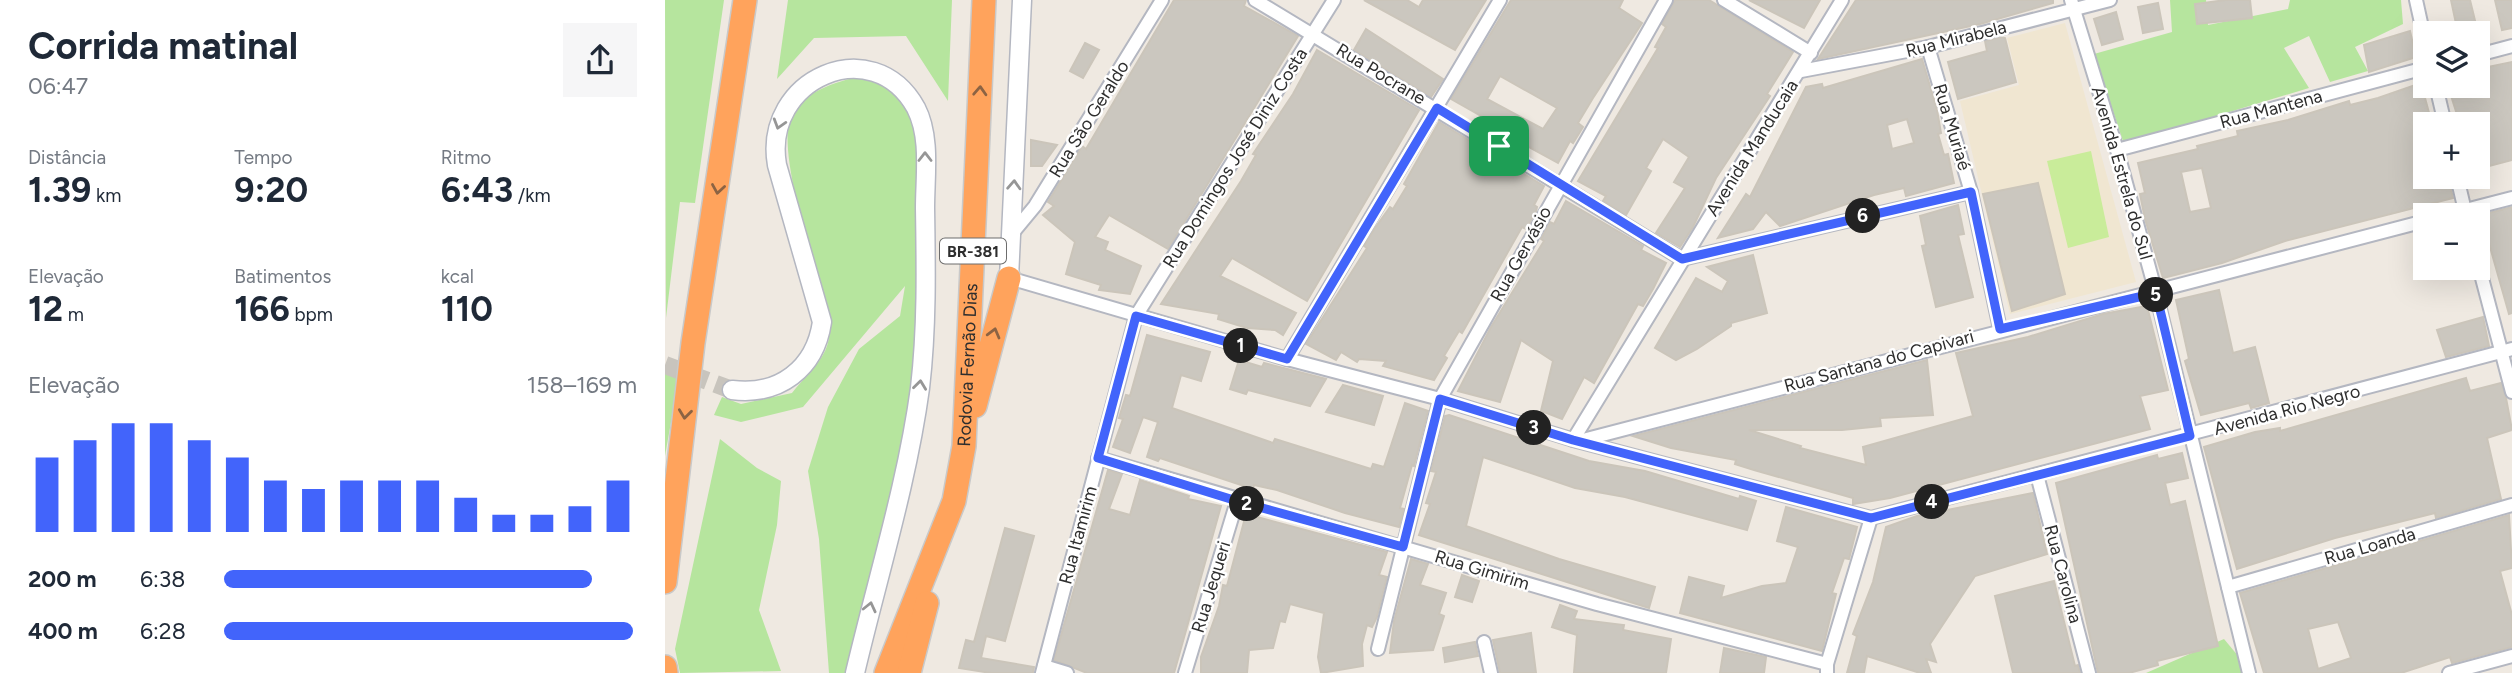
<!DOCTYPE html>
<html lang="pt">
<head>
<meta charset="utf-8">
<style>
	body { margin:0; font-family:Figtree,sans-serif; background:#f6f6f7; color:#1f2937; height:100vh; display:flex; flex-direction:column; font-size:26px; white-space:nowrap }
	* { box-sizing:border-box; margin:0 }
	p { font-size:23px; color:#747a83 }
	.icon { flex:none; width:38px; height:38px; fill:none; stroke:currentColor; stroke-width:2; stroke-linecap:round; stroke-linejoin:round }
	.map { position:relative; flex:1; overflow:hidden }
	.details { display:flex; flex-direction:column; background:#fff; width:665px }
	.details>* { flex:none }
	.controls { position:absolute; left:1748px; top:21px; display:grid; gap:14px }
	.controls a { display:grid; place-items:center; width:77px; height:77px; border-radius:0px; background:#fff; box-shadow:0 7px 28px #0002; font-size:35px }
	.pin { position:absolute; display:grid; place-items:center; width:60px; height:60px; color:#fff; margin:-30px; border-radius:14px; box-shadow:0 4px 10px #0006 }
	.km { position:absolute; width:35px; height:35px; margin:-18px; border-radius:50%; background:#222; color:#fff; font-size:19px; line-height:35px; text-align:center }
	.round { display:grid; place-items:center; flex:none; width:74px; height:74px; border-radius:0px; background:#f6f6f7 }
	.headline { display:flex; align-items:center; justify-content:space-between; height:119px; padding:0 28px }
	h1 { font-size:38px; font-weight:700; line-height:52px }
	.stats { display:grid; grid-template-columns:repeat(3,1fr); gap:10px; height:119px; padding:7px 28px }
	.stats div { display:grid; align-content:center }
	.stats b { font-size:35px; font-weight:700 }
	.stats small { font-size:19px; font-weight:400 }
	.stats p { font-size:19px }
	.chart { height:196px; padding:14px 28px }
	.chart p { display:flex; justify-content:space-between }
	.chart svg { width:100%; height:126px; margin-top:7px; stroke:#4264fb; stroke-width:6 }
	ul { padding:0 28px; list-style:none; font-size:23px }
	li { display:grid; grid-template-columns:112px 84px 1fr; align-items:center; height:52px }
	li i { height:18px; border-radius:9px; background:#4264fb }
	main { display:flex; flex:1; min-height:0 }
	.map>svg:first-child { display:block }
</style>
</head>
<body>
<main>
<section class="details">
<div class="headline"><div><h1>Corrida matinal</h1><p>06:47</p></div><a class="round"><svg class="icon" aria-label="share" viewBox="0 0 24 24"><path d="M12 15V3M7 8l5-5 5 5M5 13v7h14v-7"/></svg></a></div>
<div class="stats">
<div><p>Distância</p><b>1.39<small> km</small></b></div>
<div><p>Tempo</p><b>9:20</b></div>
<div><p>Ritmo</p><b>6:43<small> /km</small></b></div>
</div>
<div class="stats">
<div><p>Elevação</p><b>12<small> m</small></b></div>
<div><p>Batimentos</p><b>166<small> bpm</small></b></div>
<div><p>kcal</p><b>110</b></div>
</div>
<div class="chart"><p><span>Elevação</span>158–169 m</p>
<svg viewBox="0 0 160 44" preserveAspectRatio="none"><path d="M5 44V18M15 44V12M25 44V6M35 44V6M45 44V12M55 44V18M65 44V26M75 44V29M85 44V26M95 44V26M105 44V26M115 44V32M125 44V38M135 44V38M145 44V35M155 44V26"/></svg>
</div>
<ul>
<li><b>200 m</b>6:38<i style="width:89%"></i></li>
<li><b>400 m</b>6:28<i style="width:99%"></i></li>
</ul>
</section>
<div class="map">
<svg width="1847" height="673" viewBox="0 0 1847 673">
	<rect width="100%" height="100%" fill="#efe9e1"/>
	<path fill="#f0e6d1" d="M1400,23L1471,282L1345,314L1295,101L1354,85L1342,38Z"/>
	<g fill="#b6e59e">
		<path d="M0,0H59L30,203L15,202L1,318Z"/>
		<path d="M123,0H287L283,101L241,36L149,38L112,79Z"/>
		<path d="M1505,0H1541L1543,25L1623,9L1625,0H1736L1738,24L1690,47L1703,71L1665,82L1644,36L1619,48L1644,88L1459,144L1429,54L1507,32Z"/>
		<path d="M197,76C234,89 246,102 254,139L255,344L236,451L188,673H164L154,539L143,471L163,407L194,349L235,316L240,286L138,407L76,422L49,415L57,397L76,404L127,393C137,380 153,366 160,351C171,328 159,300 153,278C142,243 116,156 124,122C131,93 173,81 197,76Z"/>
		<path d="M0,373L14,377L0,456Z"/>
		<path d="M55,439L92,468L116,481L112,525L94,610L116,671L15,673L10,649Z"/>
		<path d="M1559,639L1574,657L1578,673H1481Z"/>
	</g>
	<path fill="#c9ec9a" d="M1426,151L1444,237L1403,248L1382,161Z"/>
	<g fill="#cbc7bf" stroke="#cbc5ba" stroke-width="2" fill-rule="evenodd">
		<path d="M509,0H581L579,6L633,36L503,249L444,215L430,237L443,242L440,250L476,266L465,294L434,290L436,285L401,274L410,242L378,215L389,206L383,202L417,146L421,149Z"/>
		<path d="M699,0H742L754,7L758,0H821L790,50Z"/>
		<path d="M846,0H958L954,8L977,23L928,98L913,123L918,127L908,143L905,141L893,163L815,120L816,116L786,99ZM835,76L892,108L878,129L822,99Z"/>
		<path d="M1010,0H1044L1128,52L1102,94L1105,96L1051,178L1028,227L1015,247L991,233L1020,188L1009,182L1024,157L998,139L981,168L986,171L961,215L938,201L941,196L913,181L993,48L990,47L1001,27L997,24Z"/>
		<path d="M1084,0H1155L1139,28Z"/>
		<path d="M1191,0H1388V3L1315,24L1153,59Z"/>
		<path d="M1561,0H1585L1587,18L1532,24L1530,4Z"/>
		<path d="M1786,0H1805L1813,33H1793Z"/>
		<path d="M1830,0H1847V28L1837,30Z"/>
		<path d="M1493,3L1498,29L1478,33L1473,7Z"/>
		<path d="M1451,12L1458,39L1437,45L1429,19Z"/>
		<path d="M701,29L778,79L766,97L689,50Z"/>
		<path d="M1745,31L1751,57L1704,72L1699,45Z"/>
		<path d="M1336,37L1340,38L1351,82L1293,99L1283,62L1322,51L1320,41Z"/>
		<path d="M420,43L434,50L418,78L405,71Z"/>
		<path d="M652,50L754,110L642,301L567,258L555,276L631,313L618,335L610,330L582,328L553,319L554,314L496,304L576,181L591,155L588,154L628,94Z"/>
		<path d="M1257,59L1272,110L1276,133L1273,134L1279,155L1283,154L1289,183L1241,196L1239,188L1209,195L1115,226L1101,212L1088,229L1053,238L1081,194L1085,197L1141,87L1157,84L1158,88ZM1242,119L1249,143L1227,149L1222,125Z"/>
		<path d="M1847,62V160L1813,169V124H1795L1783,86H1813V69Z"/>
		<path d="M1756,83L1767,124H1760V177H1783L1788,198L1620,241L1557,263L1498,278L1480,219L1475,194L1480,193L1473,163L1533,149L1532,146L1573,136L1572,131L1623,120L1684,101L1685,105L1713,98ZM1537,168L1546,208L1525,212L1516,172Z"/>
		<path d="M774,122L879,186L869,205L872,207L871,212L861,229L857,227L797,333L794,331L779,356L782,358L769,380L718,366L721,361L694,359L692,362L676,352L671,360L641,344L702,248L699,246L710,228L725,207L728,209L742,186L739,184Z"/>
		<path d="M366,140L392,145L377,166H366Z"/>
		<path d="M1373,183L1400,294L1347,311L1318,194Z"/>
		<path d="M901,201L978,246L976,250L1001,263L988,289L978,306L973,304L929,383L919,377L897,419L876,411L888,361L856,340L835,402L793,391L826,327L879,241L876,239L885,222L889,224Z"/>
		<path d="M1293,205L1299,234L1293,235L1308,297L1271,307L1257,246L1261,245L1255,216Z"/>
		<path d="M1847,207V313L1844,314L1816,215Z"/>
		<path d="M1088,255L1102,313L1066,323V326L1032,349L1011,360L990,348L1031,278L1057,292L1063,281L1042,267Z"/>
		<path d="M1554,290L1568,353L1590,347L1604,403L1586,408L1584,403L1536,415L1520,361L1524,359L1511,300Z"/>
		<path d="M1482,306L1503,390L1475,396L1485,429L1225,498L1188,504V498L1089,470L1070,464L1071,460L1006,448L968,436L1262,360L1268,415L1215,418L1216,426L1177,430H1084L1136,446L1135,448L1201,465L1198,447L1308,416L1291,353L1363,337L1438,314Z"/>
		<path d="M1818,317L1824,346L1781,357L1772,330Z"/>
		<path d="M482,335L545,352L536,381L516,375L507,408L608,443L610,439L706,469L708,464L719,467L740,403L763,411L749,466L747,465L735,508L739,509L734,527L680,513L612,490L589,485L588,489L495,458L493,461L482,457L493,422L478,417L465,453L448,447L458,419L454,418L461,395L465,396Z"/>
		<path d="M574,360L597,367L599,363L661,379L645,406L583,390L581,394L565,389Z"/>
		<path d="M1801,378L1805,391L1836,383L1841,398L1847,430L1822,438L1836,499L1771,518L1770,513L1670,538L1572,569L1539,447L1590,432L1615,428V431Z"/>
		<path d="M678,385L718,396L709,425L661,412Z"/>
		<path d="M784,415L924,461L980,471L1074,499L1075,496L1091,501L1082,530L960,497L910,488L818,457L801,526L894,559L990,587L984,608L754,535L765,504L761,503L771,472L766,471L780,416Z"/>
		<path d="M1517,453L1523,478L1500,483L1505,505L1520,501L1553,646L1492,661L1493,665L1464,673H1433L1391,483L1492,455L1493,459Z"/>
		<path d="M443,470L457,474L444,509L465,515L475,480L524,496L523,499L556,506L509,673H422L389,660Z"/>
		<path d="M1368,493L1382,554L1310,576L1265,644L1271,662L1261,659L1266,673H1255L1202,656L1199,673H1182L1192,636L1188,634L1208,582L1221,527L1252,516Z"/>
		<path d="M1121,507L1192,527L1184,559L1179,558L1167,593L1171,594L1157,651L1015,613L1024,577L1059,586L1056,598L1097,586L1121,583L1133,547L1112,541Z"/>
		<path d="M581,514L722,552L714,575L722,577L712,617L707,627L702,625L697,644L698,666L656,673L653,657L659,613L625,604L620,622L615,621L608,648L584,650L582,673H536V657L554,606L558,585L562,586Z"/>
		<path d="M1844,515L1847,568L1835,571L1847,615V647L1787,663L1785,657L1736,673H1599L1575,593ZM1673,622L1686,658L1653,669L1643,629Z"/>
		<path d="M340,528L369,536L340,641L321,636L316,658L369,667L368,673H326L294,668L301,640L309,642Z"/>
		<path d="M746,559L763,564L755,585L781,593L774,614L779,616L768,650L725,653L729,621Z"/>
		<path d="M797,575L814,581L807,602L790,597Z"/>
		<path d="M1389,581L1410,666L1413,665L1415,673H1348L1330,596Z"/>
		<path d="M895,605L912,611L909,619L959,625L958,630L1006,639L1001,673H909L912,635L887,627Z"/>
		<path d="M866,633L871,673H835L828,640Z"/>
		<path d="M810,642L813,656L780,662L778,648Z"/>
		<path d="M1059,648L1101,657L1099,673H1055Z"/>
	</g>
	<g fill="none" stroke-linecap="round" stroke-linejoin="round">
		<path stroke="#c8c4bd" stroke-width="18" stroke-dasharray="18 9" stroke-linecap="butt" d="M0,365L67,390"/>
		<g stroke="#b4b7c1" stroke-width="16">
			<g id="street">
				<path d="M590,0L1017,259L1306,192"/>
				<path d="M1059,0L1146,53"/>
				<path d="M1406,0L1452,150L1491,293L1584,673"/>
				<path d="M1751,0L1760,41"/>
				<path d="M1263,47L1306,192L1335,329"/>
				<path d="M1813,55L1847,46"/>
				<path d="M1136,71L1263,47L1445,0"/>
				<path d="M1771,86L1780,124"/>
				<path d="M1452,150L1760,68"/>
				<path d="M1792,177L1801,215"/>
				<path d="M1781,215L1847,198"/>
				<path d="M346,235L370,206L497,0"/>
				<path d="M1813,263L1847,392"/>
				<path d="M344,278L622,359L775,399L912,441L1206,518L1847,349"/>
				<path d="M622,359L835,0"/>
				<path d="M908,440L1177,0"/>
				<path d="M914,441L1760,221"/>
				<path d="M433,458L932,604L1162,664"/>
				<path d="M1372,475L1424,673"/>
				<path d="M1563,587L1847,505"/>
				<path d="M819,642L826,673"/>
				<path d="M713,649L775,399L1001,0"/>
				<path d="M379,666L402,673"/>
				<path d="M377,673L471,316L669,0"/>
				<path d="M520,673L572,501"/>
				<path d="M1162,673V664L1206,518"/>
				<path d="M1784,673L1847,656"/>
			</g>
		</g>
		<g stroke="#b4b7c1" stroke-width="21">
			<g id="secondary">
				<path d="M344,278L357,0"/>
				<path d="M67,390C114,396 150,369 157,322L112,165C97,79 208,30 251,108C266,137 260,176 260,208C261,268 262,328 255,388C242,484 212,579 190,673"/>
			</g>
		</g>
		<g stroke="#c9c9c9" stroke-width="26">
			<g id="highway">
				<path d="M310,406L344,278"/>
				<path d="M0,582L28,343L80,0"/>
				<path d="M0,667L1,673"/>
				<path id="s1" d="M221,673L289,501L299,446L319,0"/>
				<path d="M244,673L262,603"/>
			</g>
		</g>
		<use href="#street" stroke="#fff" stroke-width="12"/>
		<use href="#secondary" stroke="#fff" stroke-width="18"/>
		<use href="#highway" stroke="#ffa35c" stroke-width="23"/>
	</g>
	<defs><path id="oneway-chevron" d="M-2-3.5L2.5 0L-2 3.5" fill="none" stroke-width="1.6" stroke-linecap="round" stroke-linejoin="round" transform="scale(1.75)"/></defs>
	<g stroke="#8c6343">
		<use href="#oneway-chevron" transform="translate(315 91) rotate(-87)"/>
		<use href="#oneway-chevron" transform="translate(53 189) rotate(99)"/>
		<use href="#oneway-chevron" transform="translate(329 333) rotate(-75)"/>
		<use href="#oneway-chevron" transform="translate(20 414) rotate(97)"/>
	</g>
	<g stroke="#969696">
		<use href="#oneway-chevron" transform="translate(114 124) rotate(107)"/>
		<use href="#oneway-chevron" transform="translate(260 157) rotate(-90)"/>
		<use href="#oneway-chevron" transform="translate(349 185) rotate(-87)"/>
		<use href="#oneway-chevron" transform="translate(255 385) rotate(-83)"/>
		<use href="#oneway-chevron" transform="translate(205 607) rotate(-77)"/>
	</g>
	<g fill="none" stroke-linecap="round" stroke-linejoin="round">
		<g stroke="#fff" stroke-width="14">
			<path id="route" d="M772,108L1017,259L1306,192L1335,329L1491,293L1525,436L1206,518L908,440L775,399L738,547L572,501L433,458L471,316L622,359Z"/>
		</g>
		<use href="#route" stroke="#4264fb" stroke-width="9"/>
	</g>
	<g text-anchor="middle" stroke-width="5" stroke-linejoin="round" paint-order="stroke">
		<rect fill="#fff" stroke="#6d6d6d" stroke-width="2" x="275" y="238.5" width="66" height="25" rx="5"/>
		<g font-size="16" font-weight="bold" fill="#2e2e2e">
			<text x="308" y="257">BR-381</text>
		</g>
		<g font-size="18" fill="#2e2e2e" stroke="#fff">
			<text transform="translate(1291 39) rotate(-14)" y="6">Rua Mirabela</text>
			<text transform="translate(716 74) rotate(31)" y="6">Rua Pocrane</text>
			<text transform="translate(1606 109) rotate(-15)" y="6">Rua Mantena</text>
			<text transform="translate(424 119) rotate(-58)" y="6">Rua São Geraldo</text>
			<text transform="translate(1287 127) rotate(73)" y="6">Rua Muriaé</text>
			<text transform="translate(1087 148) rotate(-58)" y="6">Avenida Manducaia</text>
			<text transform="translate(570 158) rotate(-58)" y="6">Rua Domingos José Diniz Costa</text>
			<text transform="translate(1457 173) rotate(74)" y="6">Avenida Estrela do Sul</text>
			<text transform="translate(856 254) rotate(-61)" y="6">Rua Gervásio</text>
			<text transform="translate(1214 361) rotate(-15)" y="6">Rua Santana do Capivari</text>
			<text dy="6" stroke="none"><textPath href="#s1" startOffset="322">Rodovia Fernão Dias</textPath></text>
			<text transform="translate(1622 410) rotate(-15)" y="6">Avenida Rio Negro</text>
			<text transform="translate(413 535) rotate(-75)" y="6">Rua Itamirim</text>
			<text transform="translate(1705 546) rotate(-16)" y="6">Rua Loanda</text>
			<text transform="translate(817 570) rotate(17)" y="6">Rua Gimirim</text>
			<text transform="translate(1398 574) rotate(75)" y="6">Rua Carolina</text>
			<text transform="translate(546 587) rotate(-73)" y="6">Rua Jequeri</text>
		</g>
	</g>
</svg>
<div class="controls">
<a><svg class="icon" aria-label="layers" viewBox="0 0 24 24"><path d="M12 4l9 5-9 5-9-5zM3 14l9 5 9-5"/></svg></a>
<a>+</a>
<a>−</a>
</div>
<div class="pin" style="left:834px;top:146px;background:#1e9e55"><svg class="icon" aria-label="arrive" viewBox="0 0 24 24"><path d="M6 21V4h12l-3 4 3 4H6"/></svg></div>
<b class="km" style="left:576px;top:346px">1</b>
<b class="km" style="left:582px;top:504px">2</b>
<b class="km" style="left:869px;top:428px">3</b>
<b class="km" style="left:1267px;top:502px">4</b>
<b class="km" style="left:1491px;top:295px">5</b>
<b class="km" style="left:1198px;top:216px">6</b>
</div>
</main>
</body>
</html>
